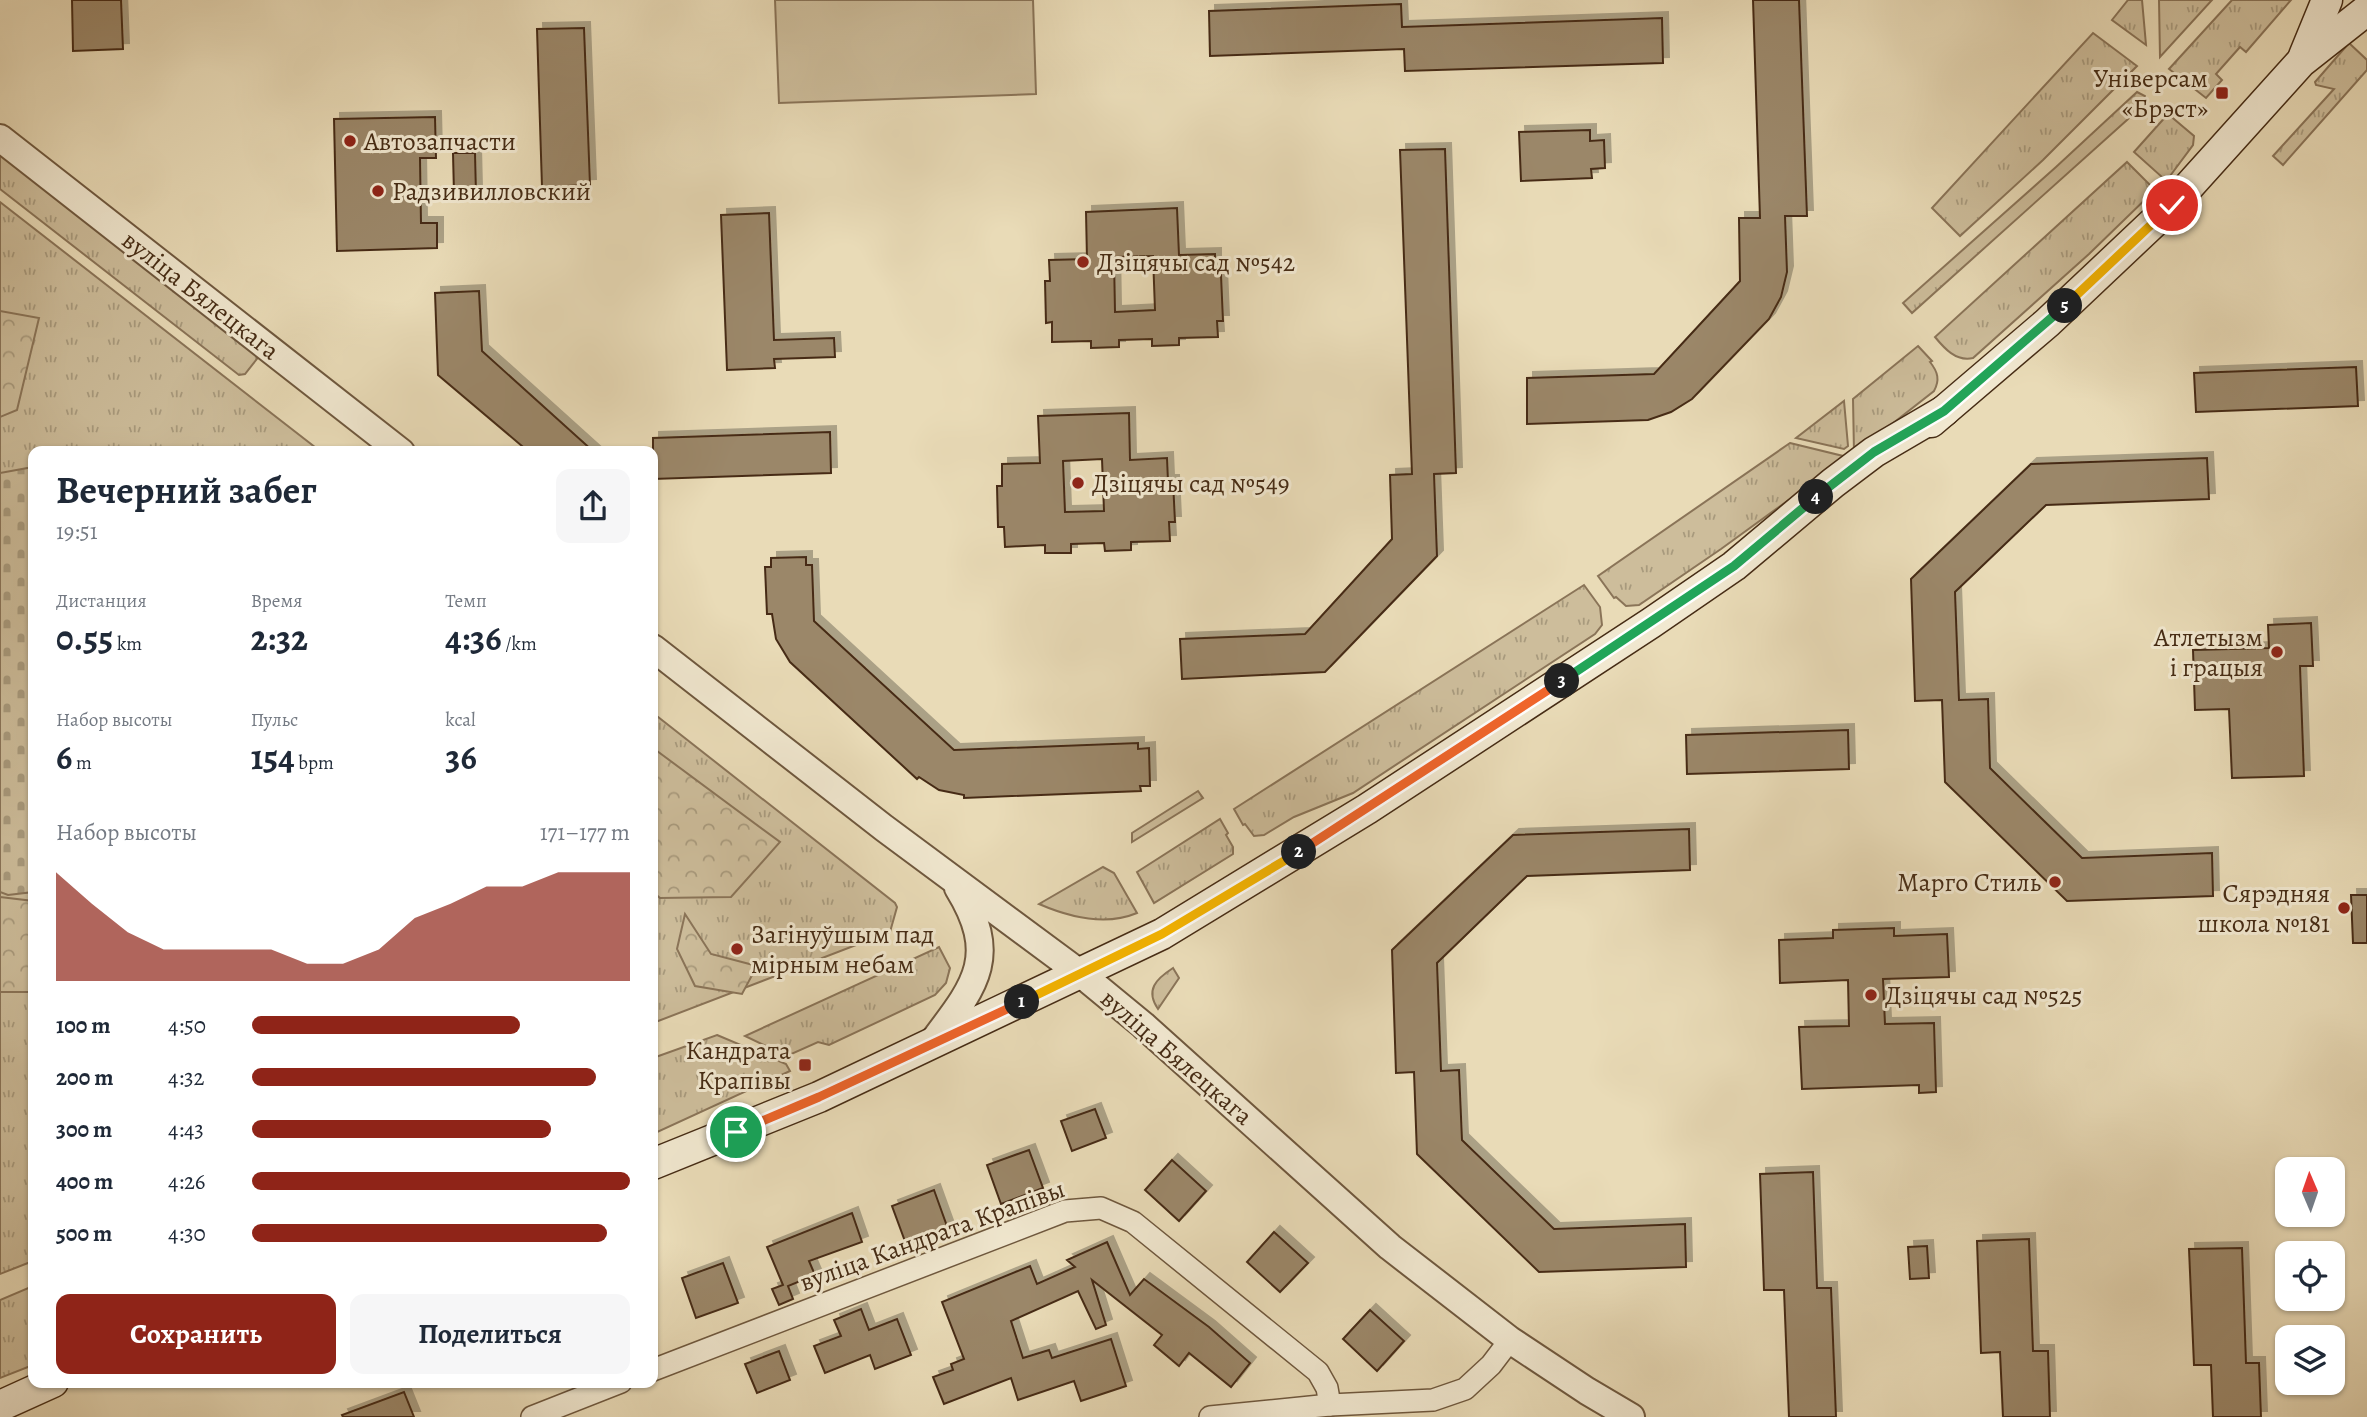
<!DOCTYPE html>
<html lang="ru">
<head>
<meta charset="utf-8">
<style>
	body { margin:0; font-family:Alegreya,serif; background:#f6f6f7; color:#1f2937; height:100vh; display:flex; flex-direction:column; font-size:26px; white-space:nowrap }
	* { box-sizing:border-box; margin:0 }
	p { font-size:23px; color:#747a83 }
	.icon { flex:none; width:38px; height:38px; fill:none; stroke:currentColor; stroke-width:2; stroke-linecap:round; stroke-linejoin:round }
	.map { position:relative; flex:1; overflow:hidden }
	.side { position:absolute; left:28px; top:446px; width:630px; height:942px; display:flex; flex-direction:column; background:#fff; border-radius:14px; box-shadow:0 2px 5px #0004 }
	.side>* { flex:none }
	.needle { width:46px; rotate:358deg }
	.controls { position:absolute; left:2275px; top:1157px; display:grid; gap:14px }
	.controls a { display:grid; place-items:center; width:70px; height:70px; border-radius:14px; background:#fff; box-shadow:0 2px 5px #0004; font-size:35px }
	.pin { position:absolute; display:grid; place-items:center; width:60px; height:60px; color:#fff; margin:-30px; border:4px solid #fff; border-radius:50%; box-shadow:0 2px 7px #0007 }
	.km { position:absolute; width:35px; height:35px; margin:-18px; border-radius:50%; background:#222; color:#fff; font-size:19px; line-height:35px; text-align:center }
	.round { display:grid; place-items:center; flex:none; width:74px; height:74px; border-radius:14px; background:#f6f6f7 }
	.overview { display:flex; align-items:center; justify-content:space-between; height:119px; padding:0 28px }
	h1 { font-size:38px; font-weight:700; line-height:52px }
	.stats { display:grid; grid-template-columns:repeat(3,1fr); gap:10px; height:119px; padding:7px 28px }
	.stats div { display:grid; align-content:center }
	.stats b { font-size:35px; font-weight:700 }
	.stats small { font-size:19px; font-weight:400 }
	.stats p { font-size:19px }
	.chart { height:196px; padding:14px 28px }
	.chart p { display:flex; justify-content:space-between }
	.chart svg { width:100%; height:126px; margin-top:7px; fill:#8f2418; opacity:.7 }
	.cta { display:flex; gap:14px; margin-top:auto; padding:14px 28px }
	.cta a { flex:1; height:80px; border-radius:14px; background:#8f2418; color:#fff; font-size:28px; font-weight:700; line-height:80px; text-align:center }
	.cta a+a { background:#f6f6f7; color:#1f2937 }
	ul { padding:0 28px; list-style:none; font-size:23px }
	li { display:grid; grid-template-columns:112px 84px 1fr; align-items:center; height:52px }
	li i { height:18px; border-radius:9px; background:#8f2418 }
	.map>svg:first-child { display:block }
</style>
</head>
<body>
<div class="map">
<svg width="2367" height="1417" viewBox="0 0 2367 1417">
	<defs>
		<pattern id="grass-tufts" width="24" height="20" patternUnits="userSpaceOnUse" patternTransform="scale(1.75)"><rect width="24" height="20" fill="#cdbd9b"/><path d="M3 7l-1-3M5 7V3M7 7l1-3M15 17l-1-3M17 17v-4M19 17l1-3" fill="none" stroke="#a89a7d"/></pattern>
		<pattern id="forest-crowns" width="20" height="18" patternUnits="userSpaceOnUse" patternTransform="scale(1.75)"><rect width="20" height="18" fill="#cdbd9b"/><path d="M2 6a3 3 0 1 1 6 0M12 15a3 3 0 1 1 6 0" fill="none" stroke="#a89a7d"/></pattern>
		<pattern id="cemetery-stones" width="16" height="16" patternUnits="userSpaceOnUse" patternTransform="scale(1.75)"><rect width="16" height="16" fill="#cdbd9b"/><path d="M2 7V4a2 2 0 0 1 4 0v3zM10 15v-3a2 2 0 0 1 4 0v3z" fill="#a89a7d"/></pattern>
		<filter id="shadow"><feDropShadow dx="6" dy="-6" stdDeviation="0" flood-color="#0004"/></filter>
	</defs>
	<rect width="100%" height="100%" fill="#e9dbb7"/>
	<filter id="stains"><feTurbulence type="fractalNoise" baseFrequency=".00286" numOctaves="4"/><feColorMatrix values="0 0 0 0 .2 0 0 0 0 .09 0 0 0 0 .02 0 0 0 .5 -.17"/></filter>
	<radialGradient id="worn" r=".72"><stop offset=".6" stop-color="#630" stop-opacity="0"/><stop offset="1" stop-color="#630" stop-opacity=".3"/></radialGradient>
	<g fill="url(#grass-tufts)" stroke="#8a7458" stroke-width="2">
		<path d="M2128,0H2142L2146,45L2112,20Z"/>
		<path d="M2159,0H2212L2160,57Z"/>
		<path d="M2232,0H2291L2246,52L2240,47L2216,74L2222,80L2206,98L2169,69Z"/>
		<path d="M2093,33L2137,66L2043,160L1960,236L1932,208Z"/>
		<path d="M2349,43L2367,60V70L2283,165L2273,156L2334,89L2316,85L2315,82Z"/>
		<path d="M2137,92L2145,96V102L2127,120L1912,313L1903,303L2056,167Z"/>
		<path d="M2168,114L2194,136L2193,145L2170,176L2163,178L2134,152Z"/>
		<path d="M0,154L260,355L245,374L239,375L0,189Z"/>
		<path d="M2127,162L2155,190L2089,254L1973,358C1956,362 1944,348 1935,337Z"/>
		<path d="M0,202L320,451L33,452V1261L0,1274Z"/>
		<path d="M1918,346L1932,361L1930,362C1938,372 1940,380 1934,391L1892,424V428L1854,452L1853,399Z"/>
		<path d="M1844,401L1848,446L1844,449L1796,438Z"/>
		<path d="M1790,443L1843,456L1845,459L1721,549L1639,605L1626,606L1616,597L1614,598L1598,576Z"/>
		<path d="M1584,585L1600,607L1602,625L1595,634L1353,793L1294,817L1264,835L1254,836L1245,824L1243,825L1234,809Z"/>
		<path d="M653,713L895,903L897,907L890,932L653,1023Z"/>
		<path d="M1198,791L1203,798L1132,842V833Z"/>
		<path d="M1220,819L1228,833L1226,835L1233,847V854L1154,903L1137,872Z"/>
		<path d="M1103,867L1114,873L1137,913C1106,926 1069,917 1039,904Z"/>
		<path d="M939,947L950,968L946,983L935,995L829,1045L818,1042L787,1056L745,1036Z"/>
		<path d="M1173,968L1179,978L1158,1009C1145,990 1156,979 1173,968Z"/>
		<path d="M717,1035L786,1064L790,1071L653,1134V1058Z"/>
		<path d="M33,1286V1365L0,1378V1300Z"/>
	</g>
	<g fill="url(#forest-crowns)" stroke="#8a7458" stroke-width="2">
		<path d="M0,311L39,318L17,410L0,417Z"/>
		<path d="M653,748L780,842L731,897L660,898L653,892Z"/>
		<path d="M0,897L33,901V992H0Z"/>
		<path d="M685,914L711,954L757,966L742,994L695,986L677,949Z"/>
	</g>
	<path fill="url(#cemetery-stones)" stroke="#8a7458" stroke-width="2" d="M33,467V892L8,895L0,892V473Z"/>
	<path fill="#cdbd9b" stroke="#8a7458" stroke-width="2" d="M775,0H1033L1036,94L779,103Z"/>
	<g fill="#9b8769" stroke="#462c15" stroke-width="2" fill-rule="evenodd" filter="url(#shadow)">
		<path d="M72,0H121L123,49L73,51Z"/>
		<path d="M1753,0H1799L1807,216H1785L1787,272L1781,297L1769,319L1692,399L1671,412L1648,420L1527,424V378L1654,374L1740,281L1739,218H1760Z"/>
		<path d="M1401,4L1402,27L1662,18L1663,63L1405,71L1404,49L1210,56L1209,11Z"/>
		<path d="M584,28L590,185L542,187L537,29Z"/>
		<path d="M435,117L436,158H420L421,223H437V248L337,251L334,119Z"/>
		<path d="M1590,130V141L1604,140L1605,168L1591,169L1592,178L1521,181L1519,132Z"/>
		<path d="M1445,149L1456,473L1434,474L1437,556L1325,672L1182,679L1180,639L1305,634L1392,539L1390,475L1412,474L1400,150Z"/>
		<path d="M453,153H475L476,194H454Z"/>
		<path d="M1177,208L1179,255L1215,254V275H1221L1223,321H1217L1218,337L1179,338V345L1152,346V339L1119,340V347L1091,348V341L1052,342V322L1046,323L1045,281H1050L1049,260L1087,259L1086,212ZM1153,256L1155,310L1115,312L1114,257Z"/>
		<path d="M769,213L774,340L834,338L835,357L774,359L775,368L727,370L721,215Z"/>
		<path d="M479,291L482,351L594,452H529L438,375L435,293Z"/>
		<path d="M2356,367L2358,406L2196,412L2194,373Z"/>
		<path d="M1129,413L1130,460L1167,458L1168,481H1173L1175,522H1169L1170,541L1131,542V550L1105,551L1104,543L1071,544V553H1045V545L1005,547L1004,527H998L997,486H1002V464L1040,463L1038,416ZM1102,459L1104,511L1065,512L1063,461Z"/>
		<path d="M830,432L831,473L653,479V438Z"/>
		<path d="M2207,458L2209,499L2046,505L1955,592L1959,700L1988,699L1990,768L2082,858L2212,853L2213,896L2067,901L1945,782L1942,700L1915,701L1911,579L2031,464Z"/>
		<path d="M806,557V565H812L814,621L954,750L1138,743V749L1149,748L1150,786H1140L1141,791L964,798V795L939,790L919,777L917,779L790,662L776,639L772,614H767L765,567H771V558Z"/>
		<path d="M2311,623L2313,666H2300L2304,776L2232,778L2229,709L2195,710L2193,650L2269,648L2268,625Z"/>
		<path d="M1848,730L1849,769L1687,774L1686,735Z"/>
		<path d="M1689,829L1690,870L1527,876L1437,963L1441,1071L1459,1070L1462,1140L1554,1229L1685,1224L1686,1267L1539,1272L1417,1154L1414,1072L1396,1073L1392,950L1513,835Z"/>
		<path d="M2351,895H2367V943H2353Z"/>
		<path d="M1894,928V936L1947,934L1949,977L1883,979L1885,1024L1934,1023L1936,1092L1919,1093V1085L1802,1089L1799,1027L1849,1026L1848,980L1780,983L1779,940L1833,938V930Z"/>
		<path d="M1095,1109L1106,1138L1072,1151L1061,1121Z"/>
		<path d="M1029,1150L1043,1188L1001,1204L987,1165Z"/>
		<path d="M1172,1160L1206,1191L1179,1221L1145,1190Z"/>
		<path d="M1813,1172L1817,1288H1831L1836,1417H1789L1784,1290H1764L1760,1174Z"/>
		<path d="M934,1190L948,1229L906,1244L892,1206Z"/>
		<path d="M852,1213L862,1242L809,1261L815,1275L788,1286L793,1299L779,1305L772,1289L783,1285L767,1247Z"/>
		<path d="M1274,1232L1308,1263L1280,1292L1247,1262Z"/>
		<path d="M2029,1239L2033,1351H2048L2050,1417H2003L2000,1352L1981,1353L1977,1241Z"/>
		<path d="M1107,1242L1130,1295L1144,1279L1209,1327L1250,1363L1231,1387L1189,1353L1179,1366L1154,1345L1162,1335L1092,1280L1106,1325L1096,1329L1078,1291L1011,1321L1023,1358L1049,1350L1052,1358L1111,1339L1126,1386L1081,1401L1074,1381L1018,1400L1011,1378L944,1404L933,1377L953,1370L951,1364L964,1359L942,1302L1030,1266L1037,1284L1075,1267L1067,1260Z"/>
		<path d="M1927,1246L1929,1278L1910,1279L1908,1247Z"/>
		<path d="M2242,1248L2246,1363H2259L2261,1417H2213L2211,1365H2194L2189,1249Z"/>
		<path d="M723,1263L738,1303L696,1318L682,1278Z"/>
		<path d="M861,1309L869,1330L897,1319L911,1355L875,1369L870,1355L825,1373L814,1346L841,1336L834,1320Z"/>
		<path d="M1370,1310L1404,1341L1377,1371L1343,1339Z"/>
		<path d="M779,1351L790,1380L757,1393L745,1364Z"/>
		<path d="M404,1392L414,1417H343L342,1415Z"/>
	</g>
	<g fill="none" stroke-linecap="round" stroke-linejoin="round">
		<g stroke="#6f583e" stroke-width="24">
			<g id="minor">
				<path d="M653,1370L1065,1211L1101,1208L1133,1222L1318,1372L1327,1388L1330,1405"/>
				<path d="M532,1417L621,1382"/>
				<path d="M1210,1417L1330,1405L1433,1400L1465,1389L1491,1365L1510,1340"/>
			</g>
		</g>
		<g stroke="#6f583e" stroke-width="30">
			<g id="tertiary">
				<path d="M0,138L401,452"/>
				<path d="M653,648L884,828L1081,974L1143,1025L1390,1247L1510,1340L1587,1391L1631,1417"/>
				<path d="M931,1044C974,987 1001,958 958,888"/>
			</g>
		</g>
		<g stroke="#462c15" stroke-width="33">
			<g id="secondary">
				<path d="M2304,56L2327,0"/>
				<path d="M1931,422L2047,323L2172,205L2301,62L2367,10"/>
				<path d="M653,1164L819,1097L1162,934L1367,809L1651,623L1734,566L1833,483L1874,452L1944,411"/>
				<path d="M0,1406L53,1382"/>
			</g>
		</g>
		<use href="#minor" stroke="#f1e8d0" stroke-width="21"/>
		<use href="#tertiary" stroke="#f1e8d0" stroke-width="26"/>
		<use href="#secondary" stroke="#f1e8d0" stroke-width="30"/>
	</g>
	<g fill="none" stroke-linecap="round" stroke-linejoin="round">
		<g stroke="#fff" stroke-width="14">
			<path id="split-1" d="M736,1132L819,1097L1022,1002"/>
		</g>
		<g stroke="#fff" stroke-width="14">
			<path id="split-2" d="M1022,1002L1162,934L1299,852"/>
		</g>
		<g stroke="#fff" stroke-width="14">
			<path id="split-3" d="M1299,852L1562,681"/>
		</g>
		<g stroke="#fff" stroke-width="14">
			<path id="split-4" d="M1562,681L1734,566L1816,497"/>
		</g>
		<g stroke="#fff" stroke-width="14">
			<path id="split-5" d="M1816,497L1874,452L1944,411L2065,306"/>
		</g>
		<g stroke="#fff" stroke-width="14">
			<path id="split-6" d="M2065,306L2172,205"/>
		</g>
		<use href="#split-1" stroke="#f0652b" stroke-width="9"/>
		<use href="#split-2" stroke="#f5b400" stroke-width="9"/>
		<use href="#split-3" stroke="#f0652b" stroke-width="9"/>
		<use href="#split-4" stroke="#22a559" stroke-width="9"/>
		<use href="#split-5" stroke="#22a559" stroke-width="9"/>
		<use href="#split-6" stroke="#f5b400" stroke-width="9"/>
	</g>
	<g fill="#8f2418" stroke="#f1e8d0" stroke-width="2.5">
		<rect x="2215" y="86" width="14" height="14" rx="3.5"/>
		<circle cx="350" cy="141" r="7"/>
		<circle cx="378" cy="191" r="7"/>
		<circle cx="1083" cy="262" r="7"/>
		<circle cx="1078" cy="483" r="7"/>
		<circle cx="2277" cy="652" r="7"/>
		<circle cx="2055" cy="882" r="7"/>
		<circle cx="2344" cy="908" r="7"/>
		<circle cx="737" cy="949" r="7"/>
		<circle cx="1871" cy="995" r="7"/>
		<rect x="798" y="1058" width="14" height="14" rx="3.5"/>
	</g>
	<g text-anchor="middle" stroke-width="6" stroke-linejoin="round" paint-order="stroke">
		<g font-size="26" fill="#462c15" stroke="#f1e8d0" text-anchor="start">
			<text x="2208" y="87" text-anchor="end">Універсам<tspan x="2208" dy="30">«Брэст»</tspan></text>
			<text x="364" y="150">Автозапчасти</text>
			<text x="392" y="200">Радзивилловский</text>
			<text x="1097" y="271">Дзіцячы сад №542</text>
			<text x="1092" y="492">Дзіцячы сад №549</text>
			<text x="2263" y="646" text-anchor="end">Атлетызм<tspan x="2263" dy="30">і грацыя</tspan></text>
			<text x="2041" y="891" text-anchor="end">Марго Стиль</text>
			<text x="2330" y="902" text-anchor="end">Сярэдняя<tspan x="2330" dy="30">школа №181</tspan></text>
			<text x="751" y="943">Загінуўшым пад<tspan x="751" dy="30">мірным небам</tspan></text>
			<text x="1885" y="1004">Дзіцячы сад №525</text>
			<text x="791" y="1059" text-anchor="end">Кандрата<tspan x="791" dy="30">Крапівы</tspan></text>
		</g>
		<g font-size="26" fill="#462c15" stroke="#f1e8d0">
			<text transform="translate(201 295) rotate(38)" y="9">вуліца Бялецкага</text>
			<text transform="translate(1177 1057) rotate(41)" y="9">вуліца Бялецкага</text>
			<text transform="translate(932 1235) rotate(-20)" y="9">вуліца Кандрата Крапівы</text>
		</g>
	</g>
	<rect width="100%" height="100%" filter="url(#stains)"/>
	<rect width="100%" height="100%" fill="url(#worn)"/>
</svg>
<div class="controls">
<a><svg class="needle" viewBox="-14 -14 28 28"><path d="M0-13l5 13h-10z" fill="#e53935"/><path d="M0 13l5-13h-10z" fill="#747a83"/></svg></a>
<a><svg class="icon" aria-label="locate" viewBox="0 0 24 24"><circle cx="12" cy="12" r="6"/><path d="M12 2v4M12 18v4M2 12h4M18 12h4"/></svg></a>
<a><svg class="icon" aria-label="layers" viewBox="0 0 24 24"><path d="M12 4l9 5-9 5-9-5zM3 14l9 5 9-5"/></svg></a>
</div>
<div class="pin" style="left:736px;top:1132px;background:#1e9e55"><svg class="icon" aria-label="arrive" viewBox="0 0 24 24"><path d="M6 21V4h12l-3 4 3 4H6"/></svg></div>
<div class="pin" style="left:2172px;top:205px;background:#d93025"><svg class="icon" aria-label="check" viewBox="0 0 24 24"><path d="M5 12l5 5 9-10"/></svg></div>
<b class="km" style="left:1022px;top:1002px">1</b>
<b class="km" style="left:1299px;top:852px">2</b>
<b class="km" style="left:1562px;top:681px">3</b>
<b class="km" style="left:1816px;top:497px">4</b>
<b class="km" style="left:2065px;top:306px">5</b>
<section class="side">
<div class="overview"><div><h1>Вечерний забег</h1><p>19:51</p></div><a class="round"><svg class="icon" aria-label="share" viewBox="0 0 24 24"><path d="M12 15V3M7 8l5-5 5 5M5 13v7h14v-7"/></svg></a></div>
<div class="stats">
<div><p>Дистанция</p><b>0.55<small> km</small></b></div>
<div><p>Время</p><b>2:32</b></div>
<div><p>Темп</p><b>4:36<small> /km</small></b></div>
</div>
<div class="stats">
<div><p>Набор высоты</p><b>6<small> m</small></b></div>
<div><p>Пульс</p><b>154<small> bpm</small></b></div>
<div><p>kcal</p><b>36</b></div>
</div>
<div class="chart"><p><span>Набор высоты</span>171–177 m</p>
<svg viewBox="0 0 160 44" preserveAspectRatio="none"><path d="M0 44V6L10 17L20 27L30 33L40 33L50 33L60 33L70 38L80 38L90 33L100 22L110 17L120 11L130 11L140 6L150 6L160 6V44z"/></svg>
</div>
<ul>
<li><b>100 m</b>4:50<i style="width:71%"></i></li>
<li><b>200 m</b>4:32<i style="width:91%"></i></li>
<li><b>300 m</b>4:43<i style="width:79%"></i></li>
<li><b>400 m</b>4:26<i style="width:100%"></i></li>
<li><b>500 m</b>4:30<i style="width:94%"></i></li>
</ul>
<div class="cta"><a>Сохранить</a><a>Поделиться</a></div>
</section>
</div>
</body>
</html>
